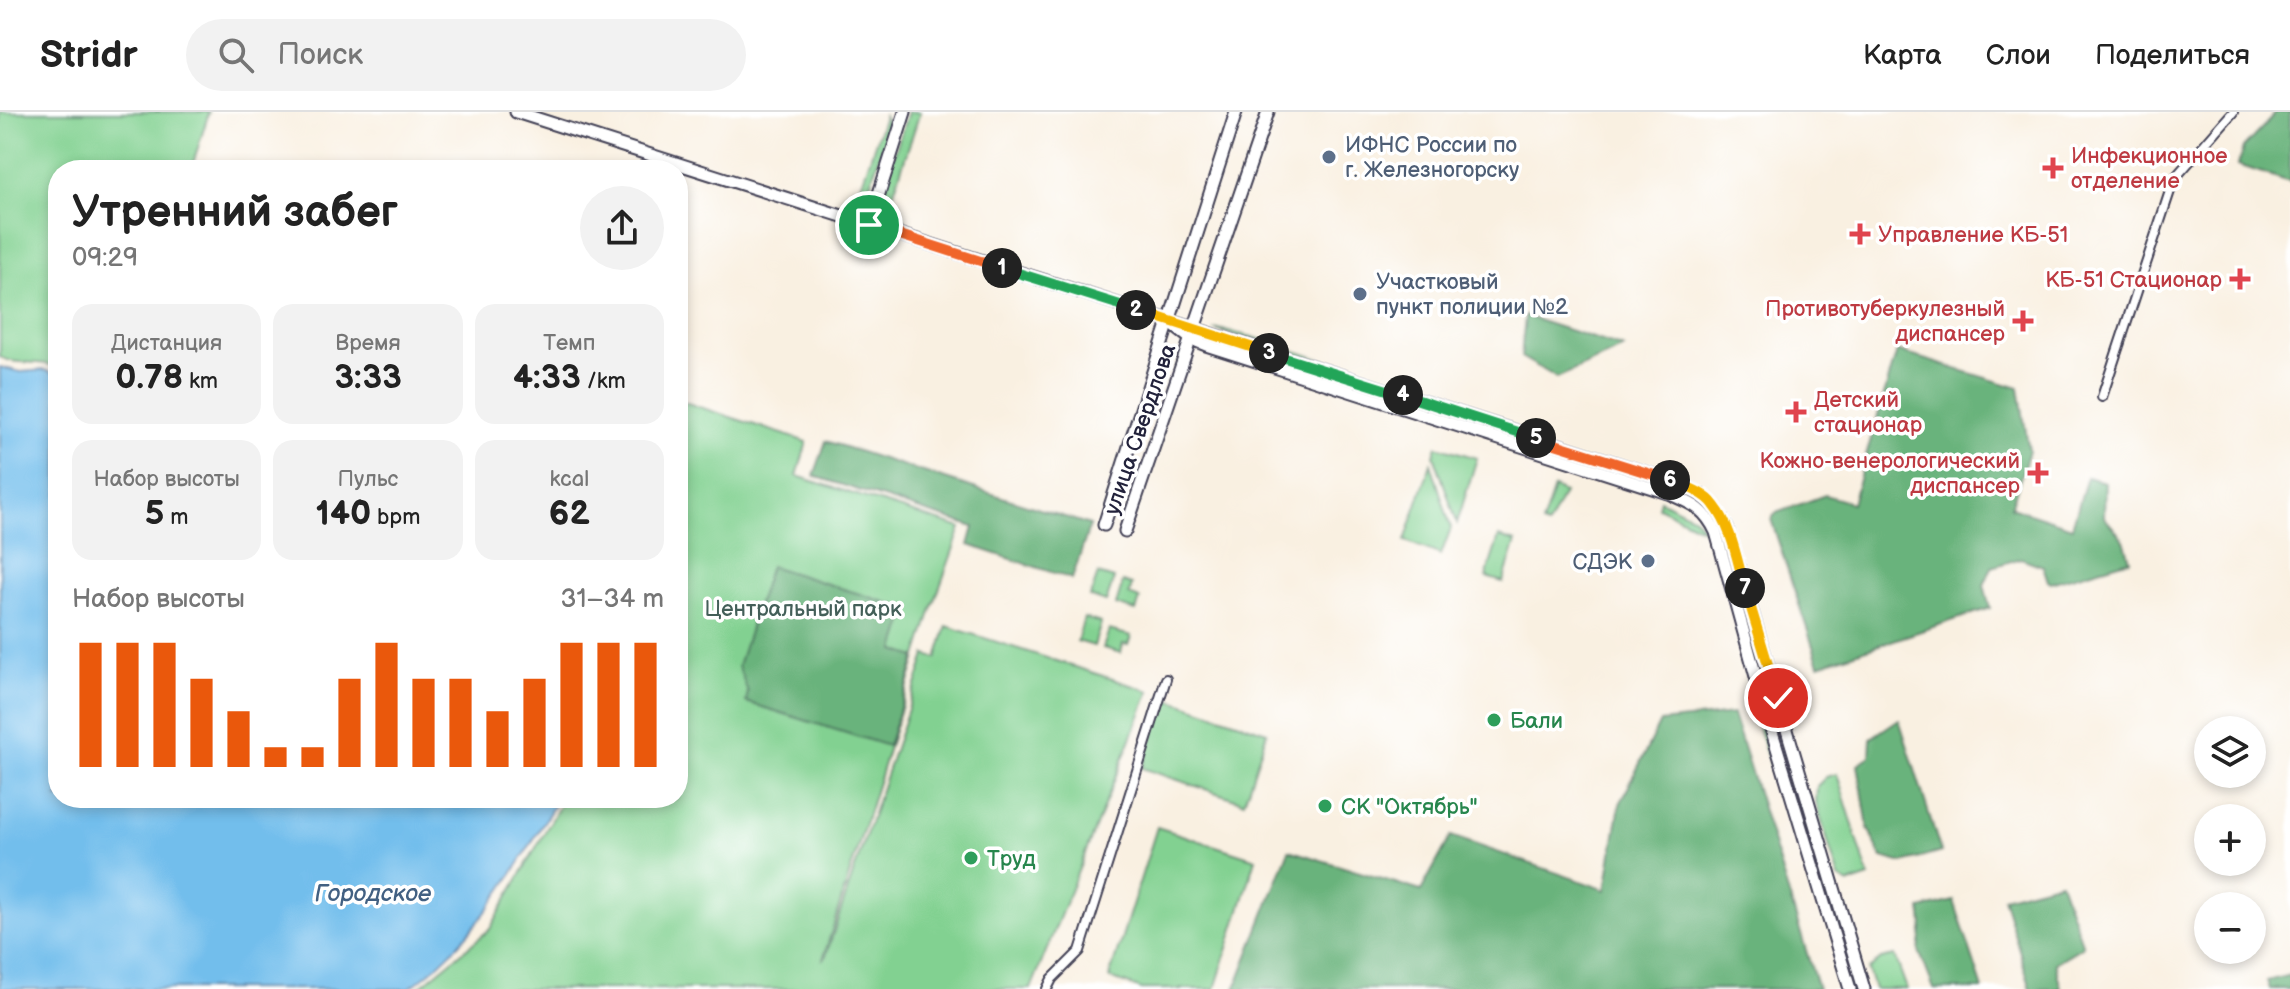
<!DOCTYPE html>
<html lang="ru">
<head>
<meta charset="utf-8">
<style>
	body { margin:0; font-family:"Balsamiq Sans",sans-serif; background:#f2f2f2; color:#222; height:100vh; display:flex; flex-direction:column; font-size:30px; white-space:nowrap }
	* { box-sizing:border-box; margin:0 }
	p { font-size:26px; color:#767676 }
	.icon { flex:none; width:44px; height:44px; fill:none; stroke:currentColor; stroke-width:2; stroke-linecap:round; stroke-linejoin:round }
	.map { position:relative; flex:1; overflow:hidden }
	.sheet { position:absolute; left:48px; top:48px; width:640px; height:648px; display:flex; flex-direction:column; background:#fff; border-radius:32px; box-shadow:0 4px 12px #0003 }
	.sheet>* { flex:none }
	.fabs { position:absolute; left:2194px; top:604px; display:grid; gap:16px }
	.fabs a { display:grid; place-items:center; width:72px; height:72px; border-radius:50%; background:#fff; box-shadow:0 4px 12px #0003; font-size:40px }
	.pin { position:absolute; display:grid; place-items:center; width:68px; height:68px; color:#fff; margin:-34px; border:4px solid #fff; border-radius:50%; box-shadow:0 2px 8px #0007 }
	.km { position:absolute; width:40px; height:40px; margin:-20px; border-radius:50%; background:#222; color:#fff; font-size:22px; line-height:40px; text-align:center }
	.round { display:grid; place-items:center; flex:none; width:84px; height:84px; border-radius:42px; background:#f2f2f2 }
	.head { display:flex; align-items:center; justify-content:space-between; height:136px; padding:0 24px }
	h1 { font-size:44px; font-weight:700; line-height:60px }
	.figures { display:grid; grid-template-columns:repeat(3,1fr); gap:12px; height:136px; padding:8px 24px }
	.figures div { display:grid; align-content:center; border-radius:20px; background:#f2f2f2; text-align:center }
	.figures b { font-size:34px; font-weight:700 }
	.figures small { font-size:22px; font-weight:400 }
	.figures p { font-size:22px }
	.chart { height:224px; padding:16px 24px }
	.chart p { display:flex; justify-content:space-between }
	.chart svg { width:100%; height:144px; margin-top:8px; stroke:#ea580c; stroke-width:6 }
	header { display:flex; align-items:center; gap:48px; box-sizing:border-box; height:112px; padding:0 40px; background:#fff; border-bottom:2px solid #e0e0e0 }
	header strong { font-size:38px }
	nav { display:flex; gap:44px; margin-inline-start:auto; font-size:28px }
	.search { width:560px; height:72px; background:#f2f2f2; display:flex; align-items:center; gap:20px; box-sizing:border-box; padding:0 28px; border-radius:44px; color:#767676; font-size:30px }
	.map>svg:first-child { display:block }
</style>
</head>
<body>
<header>
<strong>Stridr</strong>
<div class="search"><svg class="icon" aria-label="search" viewBox="0 0 24 24"><circle cx="10" cy="10" r="6"/><path d="M15 15l6 6"/></svg>Поиск</div>
<nav><a>Карта</a><a>Слои</a><a>Поделиться</a></nav>
</header>
<div class="map">
<svg width="2290" height="877" viewBox="0 0 2290 877">
	<rect width="100%" height="100%" fill="#fff"/>
	<filter id="ink" filterUnits="userSpaceOnUse"><feTurbulence type="fractalNoise" baseFrequency=".0125" numOctaves="2"/><feDisplacementMap in="SourceGraphic" scale="16" xChannelSelector="R" yChannelSelector="G"/><feConvolveMatrix kernelMatrix="1 2 1 2 8 2 1 2 1" color-interpolation-filters="sRGB"/></filter>
	<filter id="wash" filterUnits="userSpaceOnUse"><feTurbulence type="fractalNoise" baseFrequency=".006" numOctaves="4" result="noise"/><feDisplacementMap in="SourceGraphic" scale="32" xChannelSelector="R" yChannelSelector="G"/><feGaussianBlur stdDeviation="1.8" result="paint"/><feColorMatrix in="noise" values="0 0 0 0 0 0 0 0 0 0 0 0 0 0 0 0 0 1.4 0 .05"/><feComposite in="paint" operator="in"/></filter>
	<g filter="url(#wash)">
		<rect width="100%" height="100%" fill="#f9f0e1"/>
		<g fill="#82d191" stroke="#527a66" stroke-width="2">
			<path d="M0,0H209L191,58H58V256C39,246 18,255 0,245Z"/>
			<path d="M908,0H920L890,92L879,89Z"/>
			<path d="M884,4L889,14L866,85L858,83Z"/>
			<path d="M1218,217L1253,225L1381,267L1379,271L1216,218Z"/>
			<path d="M678,288L807,330L797,364L961,416L931,500L823,847L825,846L926,543L937,546L947,514L1150,579L1031,877H417L490,817L564,686H678Z"/>
			<path d="M1437,334L1477,346L1457,411L1434,343Z"/>
			<path d="M1431,351L1451,416L1441,443L1405,429Z"/>
			<path d="M1554,376L1564,381L1548,414L1542,412Z"/>
			<path d="M1660,388L1694,405L1705,418L1658,395Z"/>
			<path d="M1499,425L1516,430L1503,470L1486,465Z"/>
			<path d="M1098,462L1114,467L1106,490L1090,485Z"/>
			<path d="M1123,470L1132,473L1129,483L1140,487L1136,499L1116,493Z"/>
			<path d="M1084,506L1101,511L1094,534L1077,529Z"/>
			<path d="M1109,518L1131,524L1128,533L1123,532L1121,541L1103,536Z"/>
			<path d="M1166,586L1267,620L1244,690L1142,656Z"/>
			<path d="M1765,610L1782,664L1774,666L1757,612Z"/>
			<path d="M1837,662L1869,765L1849,772L1839,766L1816,691L1817,674L1826,665Z"/>
			<path d="M1157,715L1256,747L1215,877H1142L1109,866Z"/>
			<path d="M1895,844L1907,877H1874L1868,858L1881,847Z"/>
		</g>
		<g fill="#69b37b" stroke="#466a5b" stroke-width="2">
			<path d="M2277,0H2290V70L2238,53L2243,36Z"/>
			<path d="M1525,204L1624,236L1557,266L1521,245Z"/>
			<path d="M1897,239L2019,276L2029,339L2011,395L2072,415L2087,365L2105,370L2104,405L2124,428L2130,448L2051,471L2048,469L2043,454L2021,446L1992,455L1984,473L1990,496L1819,553L1771,407L1776,401L1825,383L1852,391Z"/>
			<path d="M826,329L1090,413L1072,467L969,433L974,415L814,364Z"/>
			<path d="M770,454L908,497L895,538L916,545L888,634L746,590L748,580L738,554Z"/>
			<path d="M1733,602L1818,877H1235L1289,738L1421,779L1451,724L1606,778L1620,692L1660,610Z"/>
			<path d="M1899,607L1941,740L1903,751L1881,745L1868,716L1858,652L1870,644L1871,626Z"/>
			<path d="M2060,770L2083,834L2055,851L2061,877H2031L2003,785Z"/>
			<path d="M1954,789L1983,877H1934L1919,839L1923,812L1921,797Z"/>
			<path d="M2290,863V877H2270L2267,869Z"/>
		</g>
		<path fill="#72beec" stroke="#4a7094" stroke-width="2" d="M0,255L21,260L45,258L58,264V686H558C517,756 476,830 408,877H0Z"/>
	</g>
	<g filter="url(#ink)">
		<g fill="none" stroke-linecap="round" stroke-linejoin="round">
			<g stroke="#424154" stroke-width="12">
				<g id="street">
					<path d="M2102,285L2174,67L2233,0"/>
					<path d="M1047,877L1052,867L1080,839L1166,567"/>
				</g>
			</g>
			<g stroke="#424154" stroke-width="15">
				<g id="secondary">
					<path d="M516,0L1672,369C1704,383 1710,385 1727,416L1864,877"/>
					<path d="M869,113L905,0"/>
					<path d="M1174,214L1191,227L1206,233L1668,381C1692,392 1704,395 1716,420L1763,590L1850,877"/>
					<path d="M1104,413L1236,0"/>
					<path d="M1125,419L1268,0"/>
				</g>
			</g>
			<use href="#street" stroke="#fff" stroke-width="8"/>
			<use href="#secondary" stroke="#fff" stroke-width="11"/>
		</g>
	</g>
	<g fill="none" stroke-linecap="round" stroke-linejoin="round" filter="url(#ink)">
		<g stroke="#fff" stroke-width="16">
			<path id="split-1" d="M869,113L1002,156"/>
		</g>
		<g stroke="#fff" stroke-width="16">
			<path id="split-2" d="M1002,156L1136,198"/>
		</g>
		<g stroke="#fff" stroke-width="16">
			<path id="split-3" d="M1136,198L1269,241"/>
		</g>
		<g stroke="#fff" stroke-width="16">
			<path id="split-4" d="M1269,241L1403,283"/>
		</g>
		<g stroke="#fff" stroke-width="16">
			<path id="split-5" d="M1403,283L1536,326"/>
		</g>
		<g stroke="#fff" stroke-width="16">
			<path id="split-6" d="M1536,326L1670,368"/>
		</g>
		<g stroke="#fff" stroke-width="16">
			<path id="split-7" d="M1670,368C1684,374 1705,380 1714,393C1732,415 1737,449 1745,476"/>
		</g>
		<g stroke="#fff" stroke-width="16">
			<path id="split-8" d="M1745,476L1778,586"/>
		</g>
		<use href="#split-1" stroke="#f0652b" stroke-width="10"/>
		<use href="#split-2" stroke="#22a559" stroke-width="10"/>
		<use href="#split-3" stroke="#f5b400" stroke-width="10"/>
		<use href="#split-4" stroke="#22a559" stroke-width="10"/>
		<use href="#split-5" stroke="#22a559" stroke-width="10"/>
		<use href="#split-6" stroke="#f0652b" stroke-width="10"/>
		<use href="#split-7" stroke="#f5b400" stroke-width="10"/>
		<use href="#split-8" stroke="#f5b400" stroke-width="10"/>
	</g>
	<g fill="#5c6f8a" stroke="#fff" stroke-width="3">
		<circle cx="1329" cy="45" r="8"/>
		<circle cx="1360" cy="182" r="8"/>
		<circle cx="1648" cy="449" r="8"/>
	</g>
	<g fill="#e0444e" stroke="#fff" stroke-width="3">
		<path d="M2049 44h8v8h8v8h-8v8h-8v-8h-8v-8h8z"/>
		<path d="M1856 110h8v8h8v8h-8v8h-8v-8h-8v-8h8z"/>
		<path d="M2236 155h8v8h8v8h-8v8h-8v-8h-8v-8h8z"/>
		<path d="M2019 197h8v8h8v8h-8v8h-8v-8h-8v-8h8z"/>
		<path d="M1792 288h8v8h8v8h-8v8h-8v-8h-8v-8h8z"/>
		<path d="M2034 349h8v8h8v8h-8v8h-8v-8h-8v-8h8z"/>
	</g>
	<g fill="#2e9e5b" stroke="#fff" stroke-width="3">
		<circle cx="1494" cy="608" r="8"/>
		<circle cx="1325" cy="694" r="8"/>
		<circle cx="971" cy="746" r="8"/>
	</g>
	<g text-anchor="middle" stroke-width="7" stroke-linejoin="round" paint-order="stroke">
		<g font-size="22" fill="#4e5e75" stroke="#fff" text-anchor="start">
			<text x="1345" y="40">ИФНС России по<tspan x="1345" dy="25">г. Железногорску</tspan></text>
			<text x="1376" y="177">Участковый<tspan x="1376" dy="25">пункт полиции №2</tspan></text>
			<text x="1632" y="457" text-anchor="end">СДЭК</text>
		</g>
		<g font-size="22" fill="#be3a42" stroke="#fff" text-anchor="start">
			<text x="2071" y="51">Инфекционное<tspan x="2071" dy="25">отделение</tspan></text>
			<text x="1878" y="130">Управление КБ-51</text>
			<text x="2222" y="175" text-anchor="end">КБ-51 Стационар</text>
			<text x="2005" y="204" text-anchor="end">Противотуберкулезный<tspan x="2005" dy="25">диспансер</tspan></text>
			<text x="1814" y="295">Детский<tspan x="1814" dy="25">стационар</tspan></text>
			<text x="2020" y="356" text-anchor="end">Кожно-венерологический<tspan x="2020" dy="25">диспансер</tspan></text>
		</g>
		<g font-size="22" fill="#22223b" stroke="#fff">
			<text transform="translate(1139 317) rotate(-71)" y="8">улица Свердлова</text>
		</g>
		<g font-size="22" fill="#445f59" stroke="#fff">
			<text x="803" y="504">Центральный парк</text>
		</g>
		<g font-size="22" fill="#27864d" stroke="#fff" text-anchor="start">
			<text x="1510" y="616">Бали</text>
			<text x="1341" y="702">СК "Октябрь"</text>
			<text x="987" y="754">Труд</text>
		</g>
		<g font-size="24" font-style="italic" fill="#426082" stroke="#fff">
			<text x="373" y="789">Городское</text>
		</g>
	</g>
</svg>
<div class="fabs">
<a><svg class="icon" aria-label="layers" viewBox="0 0 24 24"><path d="M12 4l9 5-9 5-9-5zM3 14l9 5 9-5"/></svg></a>
<a>+</a>
<a>−</a>
</div>
<div class="pin" style="left:869px;top:113px;background:#1e9e55"><svg class="icon" aria-label="arrive" viewBox="0 0 24 24"><path d="M6 21V4h12l-3 4 3 4H6"/></svg></div>
<div class="pin" style="left:1778px;top:586px;background:#d93025"><svg class="icon" aria-label="check" viewBox="0 0 24 24"><path d="M5 12l5 5 9-10"/></svg></div>
<b class="km" style="left:1002px;top:156px">1</b>
<b class="km" style="left:1136px;top:198px">2</b>
<b class="km" style="left:1269px;top:241px">3</b>
<b class="km" style="left:1403px;top:283px">4</b>
<b class="km" style="left:1536px;top:326px">5</b>
<b class="km" style="left:1670px;top:368px">6</b>
<b class="km" style="left:1745px;top:476px">7</b>
<section class="sheet">
<div class="head"><div><h1>Утренний забег</h1><p>09:29</p></div><a class="round"><svg class="icon" aria-label="share" viewBox="0 0 24 24"><path d="M12 15V3M7 8l5-5 5 5M5 13v7h14v-7"/></svg></a></div>
<div class="figures">
<div><p>Дистанция</p><b>0.78<small> km</small></b></div>
<div><p>Время</p><b>3:33</b></div>
<div><p>Темп</p><b>4:33<small> /km</small></b></div>
</div>
<div class="figures">
<div><p>Набор высоты</p><b>5<small> m</small></b></div>
<div><p>Пульс</p><b>140<small> bpm</small></b></div>
<div><p>kcal</p><b>62</b></div>
</div>
<div class="chart"><p><span>Набор высоты</span>31–34 m</p>
<svg viewBox="0 0 160 44" preserveAspectRatio="none"><path d="M5 44V6M15 44V6M25 44V6M35 44V17M45 44V27M55 44V38M65 44V38M75 44V17M85 44V6M95 44V17M105 44V17M115 44V27M125 44V17M135 44V6M145 44V6M155 44V6"/></svg>
</div>
</section>
</div>
</body>
</html>
